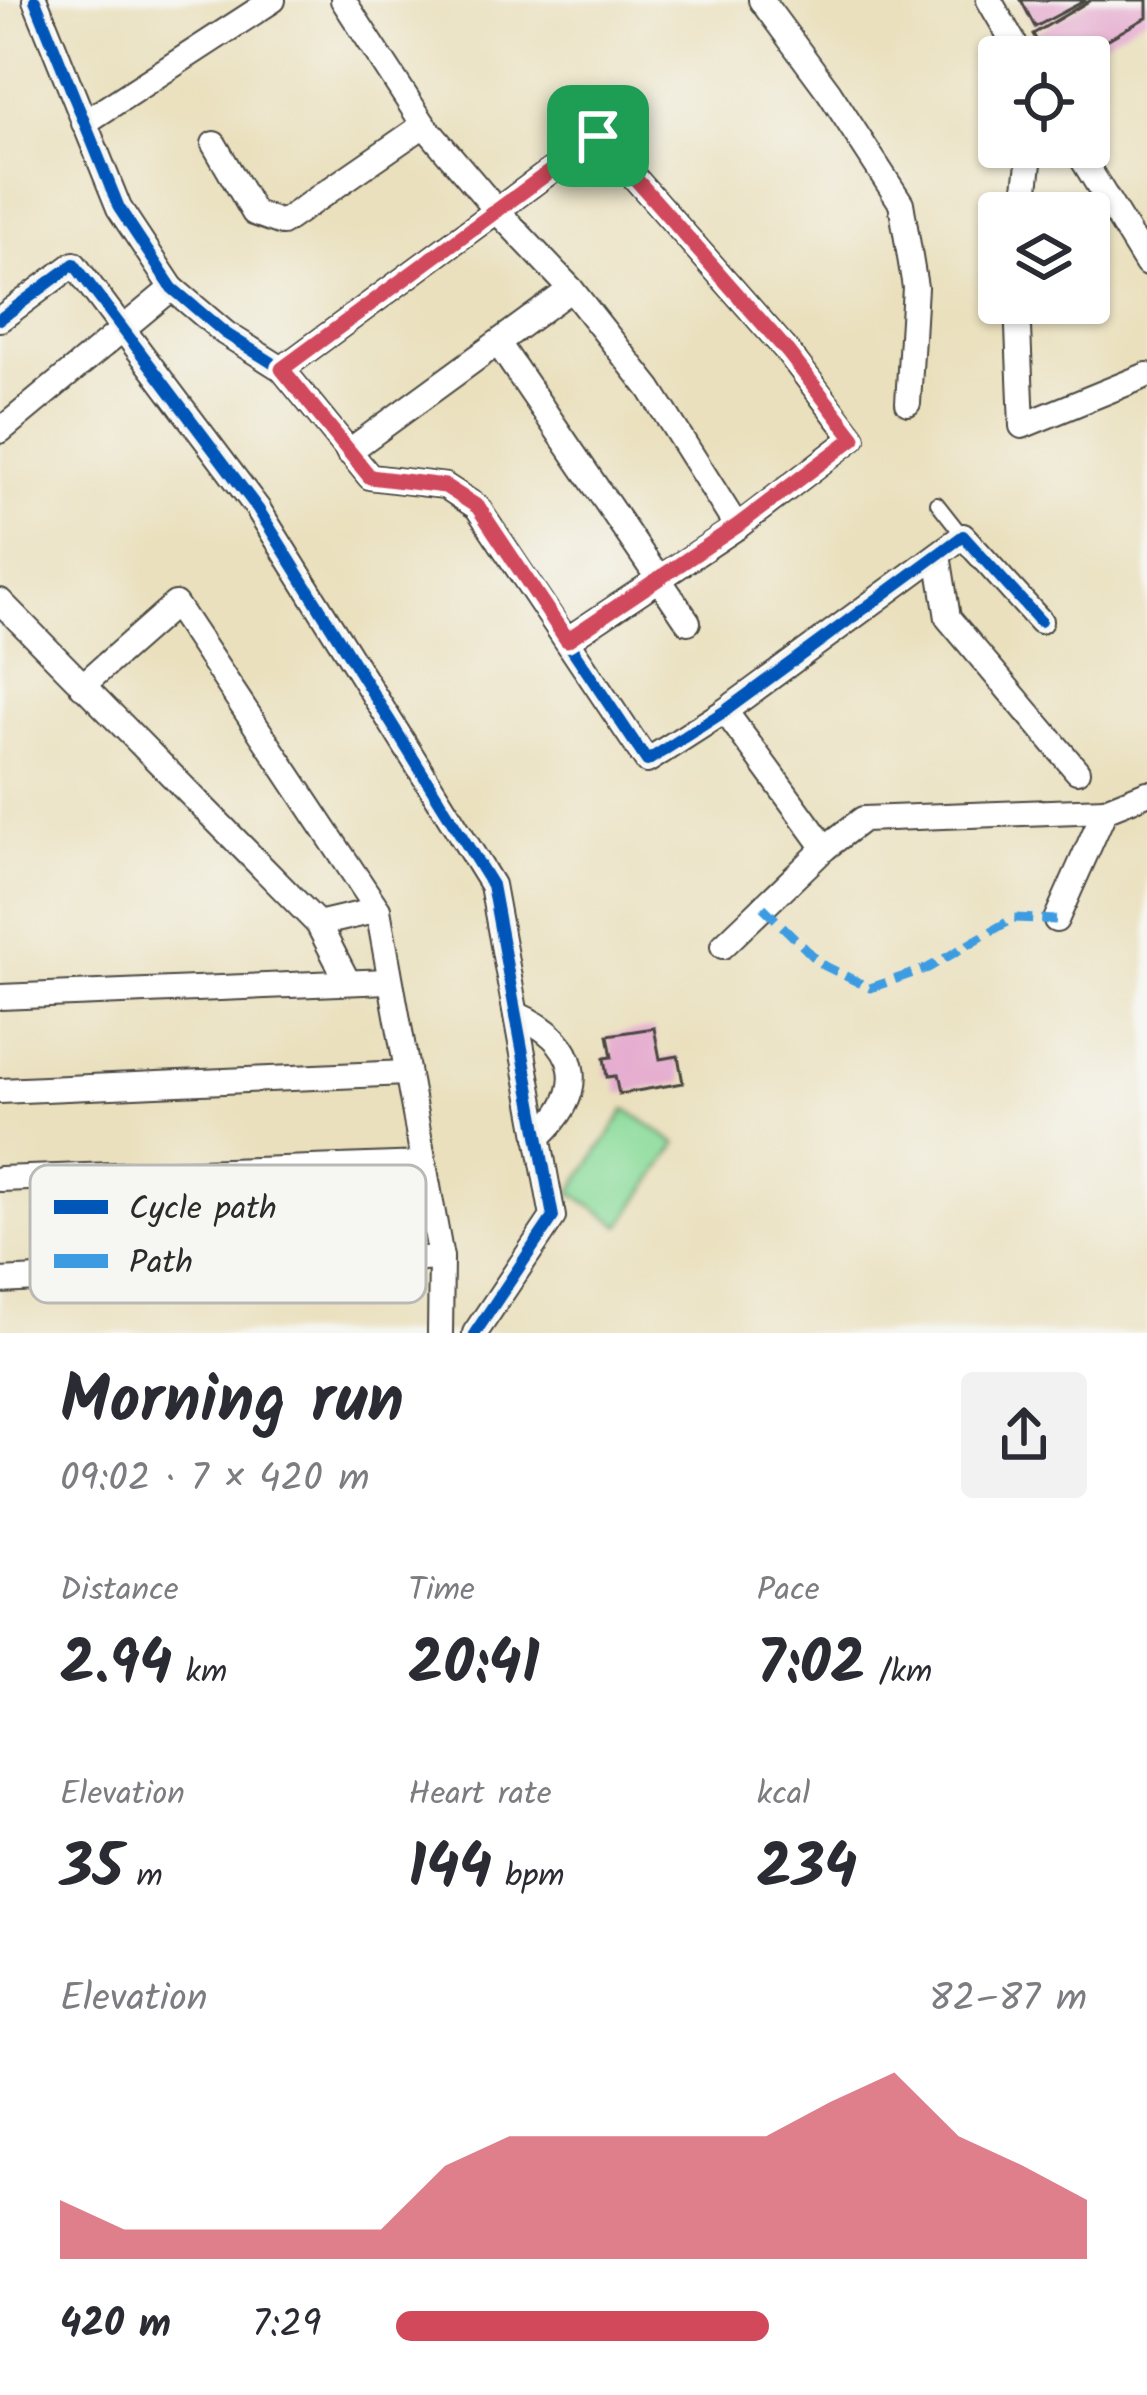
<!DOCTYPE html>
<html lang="en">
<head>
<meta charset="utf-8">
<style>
	body { margin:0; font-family:Kalam,sans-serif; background:#f2f2f3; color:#2b2b33; height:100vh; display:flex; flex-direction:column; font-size:45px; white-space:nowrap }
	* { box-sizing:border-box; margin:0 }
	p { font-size:39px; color:#7c7c81 }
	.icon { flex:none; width:66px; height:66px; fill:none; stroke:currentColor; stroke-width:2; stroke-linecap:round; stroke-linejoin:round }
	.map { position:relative; height:1333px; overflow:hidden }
	.sheet { display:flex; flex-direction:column; background:#fff; flex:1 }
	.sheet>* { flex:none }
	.controls { position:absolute; left:978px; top:36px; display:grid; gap:24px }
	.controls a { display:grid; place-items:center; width:132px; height:132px; border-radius:12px; background:#fff; box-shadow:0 3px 9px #0004; font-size:60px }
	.pin { position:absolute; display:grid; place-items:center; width:102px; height:102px; color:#fff; margin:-51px; border-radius:24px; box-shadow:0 6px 18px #0006 }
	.round { display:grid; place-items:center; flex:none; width:126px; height:126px; border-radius:12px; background:#f2f2f3 }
	.summary { display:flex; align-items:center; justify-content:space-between; height:204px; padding:0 60px }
	h1 { font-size:66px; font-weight:700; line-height:90px }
	.metrics { display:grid; grid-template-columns:repeat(3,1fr); gap:18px; height:204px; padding:12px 60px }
	.metrics div { display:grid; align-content:center }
	.metrics b { font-size:60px; font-weight:700 }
	.metrics small { font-size:33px; font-weight:400 }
	.metrics p { font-size:33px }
	.chart { height:336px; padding:24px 60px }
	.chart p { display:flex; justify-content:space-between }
	.chart svg { width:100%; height:216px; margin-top:12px; fill:#d1495b; opacity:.7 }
	ul { padding:0 60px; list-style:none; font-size:39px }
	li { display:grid; grid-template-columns:192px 144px 1fr; align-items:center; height:90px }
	li i { height:30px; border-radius:15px; background:#d1495b }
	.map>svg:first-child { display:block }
</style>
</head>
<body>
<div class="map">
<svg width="1147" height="1333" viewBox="0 0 1147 1333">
	<rect width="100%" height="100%" fill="#f6f6f2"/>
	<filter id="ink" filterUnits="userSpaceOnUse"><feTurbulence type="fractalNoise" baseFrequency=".00833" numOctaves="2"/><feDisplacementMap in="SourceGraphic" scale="24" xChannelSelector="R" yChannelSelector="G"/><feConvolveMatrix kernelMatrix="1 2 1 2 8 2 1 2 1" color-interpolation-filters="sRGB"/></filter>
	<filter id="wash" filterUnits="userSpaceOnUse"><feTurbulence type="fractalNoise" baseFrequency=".004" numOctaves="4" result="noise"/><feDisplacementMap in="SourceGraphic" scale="48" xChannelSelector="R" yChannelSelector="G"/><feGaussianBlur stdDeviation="2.7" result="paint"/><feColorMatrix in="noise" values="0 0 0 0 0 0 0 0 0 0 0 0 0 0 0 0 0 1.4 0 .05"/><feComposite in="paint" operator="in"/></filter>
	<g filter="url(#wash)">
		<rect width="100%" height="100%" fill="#eae0bd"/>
		<path fill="#8adb9a" stroke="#5a8362" stroke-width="3" d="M626,1109L677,1144L621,1226L571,1192Z"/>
		<g id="blocks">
			<g fill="#e5accf">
				<path d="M1021,0H1086L1035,27Z"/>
				<path d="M1091,0H1147V17L1077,57H1046L1033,34Z"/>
				<path d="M654,1028L660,1059L678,1056L683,1083L619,1094L615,1076L607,1077L604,1058L612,1057L608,1035Z"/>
			</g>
		</g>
	</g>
	<g filter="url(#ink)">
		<use href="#blocks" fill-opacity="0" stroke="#484641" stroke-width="3"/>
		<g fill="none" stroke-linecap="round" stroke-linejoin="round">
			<g stroke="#484641" stroke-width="16">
				<path id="lane" d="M937,503L963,536"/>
			</g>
			<g stroke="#484641" stroke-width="28">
				<g id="street">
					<path d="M35,0L119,208L172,288L225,333L282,369L370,477L445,486L477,507L647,761L725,711L963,536L1040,621"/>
					<path d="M343,0L424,125L498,212L571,289L650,389L737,527"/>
					<path d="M761,0L829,92L901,203L915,287L908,403"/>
					<path d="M989,0L1022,57"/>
					<path d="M84,123L273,0"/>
					<path d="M214,144L254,213L282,223L424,125"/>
					<path d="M1075,147L1147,264"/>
					<path d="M1023,213L1031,147"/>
					<path d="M1017,303L1022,426L1147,375"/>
					<path d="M0,319L74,264L258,509L492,885L553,1217L475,1333"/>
					<path d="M498,343L688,622"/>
					<path d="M282,369L598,136L788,352L853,438L737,527L567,640"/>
					<path d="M0,431L172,288"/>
					<path d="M348,452L571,289"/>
					<path d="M938,555L948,618L1077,771"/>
					<path d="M0,601L318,924L348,982"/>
					<path d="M82,686L175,604L378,910L441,1258L440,1333"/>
					<path d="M725,711L825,848"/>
					<path d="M1056,920L1105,810L1147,793"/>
					<path d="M318,924L378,910"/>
					<path d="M723,946L825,848L863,819L1105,810"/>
					<path d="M0,997L388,981"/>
					<path d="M516,1014C580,1042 591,1089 538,1137"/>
					<path d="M0,1091L406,1073"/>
					<path d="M0,1179L423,1164"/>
					<path d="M0,1281L441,1258"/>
				</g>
			</g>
			<use href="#lane" stroke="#fff" stroke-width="12"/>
			<use href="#street" stroke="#fff" stroke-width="24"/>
			<path stroke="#3d9ce1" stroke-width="9" stroke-dasharray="18 9" stroke-linecap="butt" d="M763,907L821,964L870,988L928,968L1014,918L1056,920"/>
			<g stroke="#f6f6f2" stroke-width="20">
				<g id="cycleway">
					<path d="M35,0L119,208L172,288L225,333L282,369L370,477L445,486L477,507L647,761L725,711L963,536L1040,621"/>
					<path d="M0,319L74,264L258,509L492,885L553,1217L475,1333"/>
				</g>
			</g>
			<use href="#cycleway" stroke="#0057b8" stroke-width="12"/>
		</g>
	</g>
	<g fill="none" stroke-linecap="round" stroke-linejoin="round" filter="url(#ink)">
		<g stroke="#fff" stroke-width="24">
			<path id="route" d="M598,136L788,352L854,438L737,526L567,640L478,507L445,486L370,477L282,369Z"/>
		</g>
		<use href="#route" stroke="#d1495b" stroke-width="15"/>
	</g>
	<rect x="30" y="1165" width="396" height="138" rx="18" fill="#f6f6f2" stroke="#b9b9b6" stroke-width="3"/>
	<rect x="54" y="1200" width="54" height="14" fill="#0057b8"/>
	<rect x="54" y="1254" width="54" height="14" fill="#3d9ce1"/>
	<g font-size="33" fill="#2b2b2b">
		<text x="129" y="1219">Cycle path</text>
		<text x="129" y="1273">Path</text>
	</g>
</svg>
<div class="controls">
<a><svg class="icon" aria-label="locate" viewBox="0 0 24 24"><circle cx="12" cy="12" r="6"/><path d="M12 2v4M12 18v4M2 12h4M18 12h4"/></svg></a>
<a><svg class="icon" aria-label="layers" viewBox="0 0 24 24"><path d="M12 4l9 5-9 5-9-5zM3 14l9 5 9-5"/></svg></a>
</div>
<div class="pin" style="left:598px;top:136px;background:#1e9e55"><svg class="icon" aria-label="arrive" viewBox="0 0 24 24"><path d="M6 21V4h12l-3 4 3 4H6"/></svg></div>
</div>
<section class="sheet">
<div class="summary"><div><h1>Morning run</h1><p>09:02 · 7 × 420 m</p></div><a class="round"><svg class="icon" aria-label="share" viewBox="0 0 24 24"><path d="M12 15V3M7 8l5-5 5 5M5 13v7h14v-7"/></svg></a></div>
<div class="metrics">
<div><p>Distance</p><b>2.94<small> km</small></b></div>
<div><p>Time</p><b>20:41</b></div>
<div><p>Pace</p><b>7:02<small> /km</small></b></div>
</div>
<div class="metrics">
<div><p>Elevation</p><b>35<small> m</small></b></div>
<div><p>Heart rate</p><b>144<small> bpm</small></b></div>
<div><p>kcal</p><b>234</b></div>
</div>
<div class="chart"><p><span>Elevation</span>82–87 m</p>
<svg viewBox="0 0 160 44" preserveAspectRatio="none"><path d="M0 44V32L10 38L20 38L30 38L40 38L50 38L60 25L70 19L80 19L90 19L100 19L110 19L120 12L130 6L140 19L150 25L160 32V44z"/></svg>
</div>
<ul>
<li><b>420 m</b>7:29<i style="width:54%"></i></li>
</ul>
</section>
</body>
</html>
